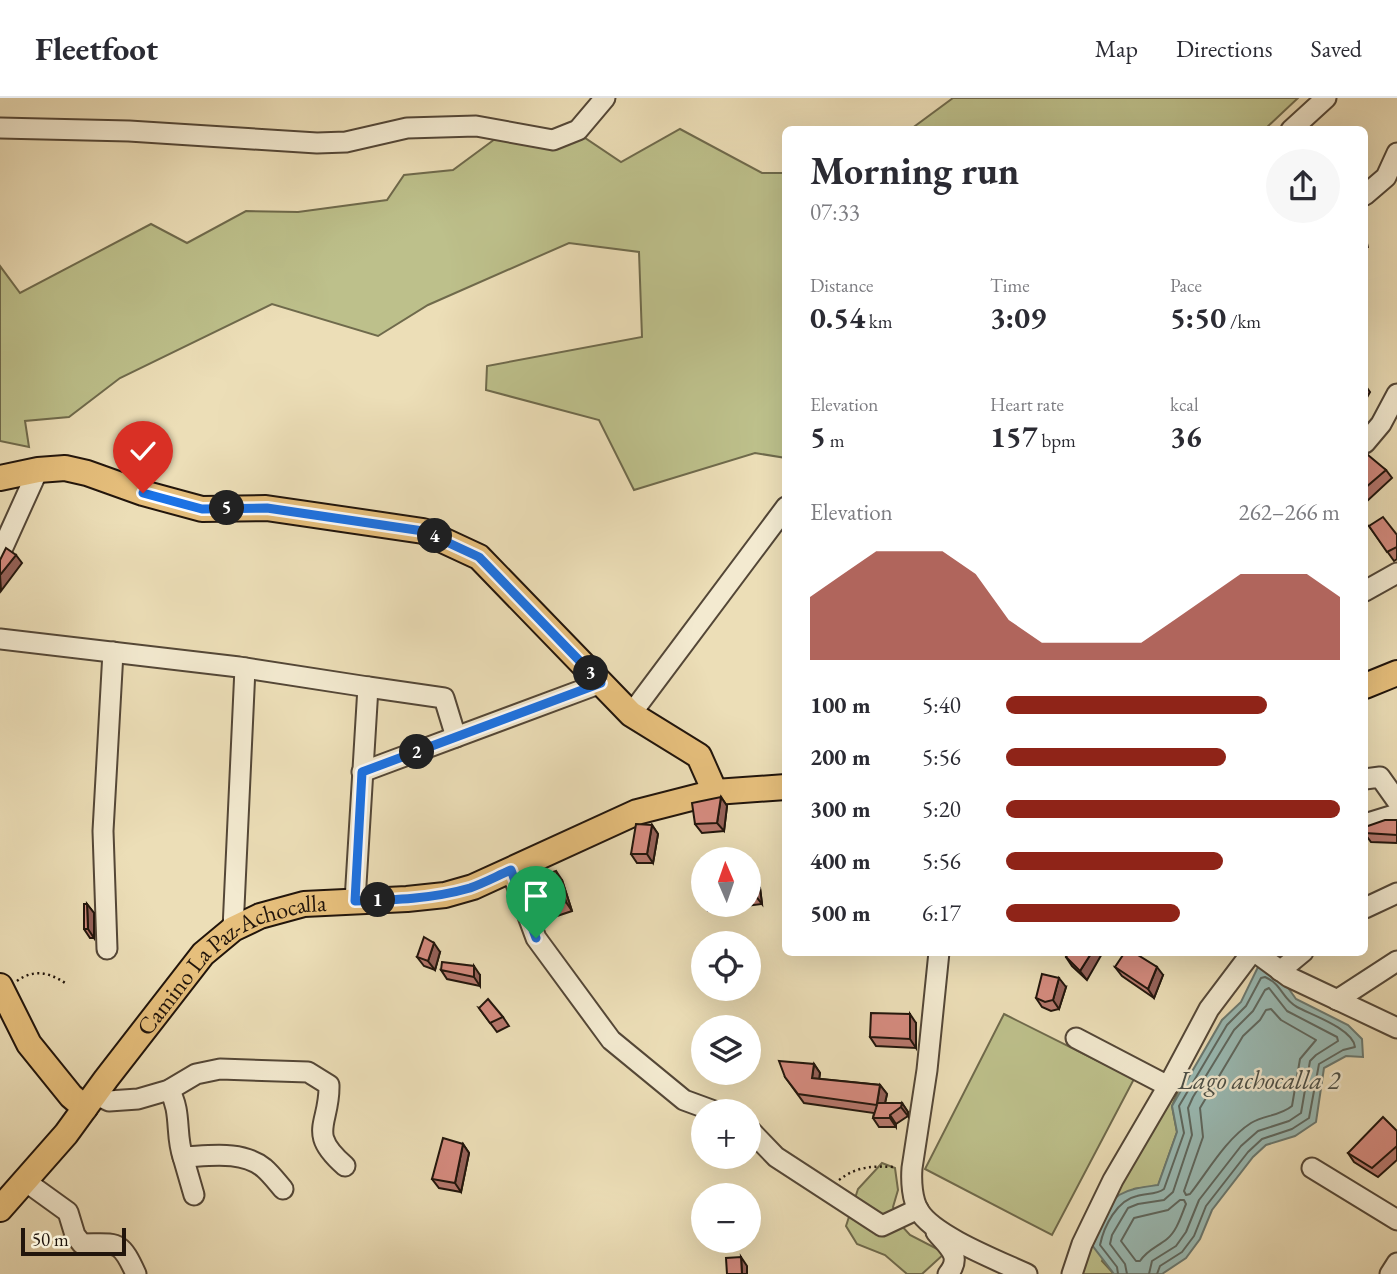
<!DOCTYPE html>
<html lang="en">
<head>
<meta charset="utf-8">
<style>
	body { margin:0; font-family:"EB Garamond",serif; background:#f7f7f7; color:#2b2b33; height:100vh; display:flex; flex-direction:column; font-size:26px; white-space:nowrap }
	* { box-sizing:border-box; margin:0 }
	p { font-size:23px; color:#7c7c81 }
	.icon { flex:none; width:38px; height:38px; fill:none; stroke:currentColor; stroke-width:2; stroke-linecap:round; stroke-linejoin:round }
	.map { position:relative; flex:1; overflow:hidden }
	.sheet { position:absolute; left:782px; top:28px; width:586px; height:830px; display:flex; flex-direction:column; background:#fff; border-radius:10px; box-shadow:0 7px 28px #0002 }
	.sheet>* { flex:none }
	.needle { width:46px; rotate:358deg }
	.controls { position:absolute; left:691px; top:749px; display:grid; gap:14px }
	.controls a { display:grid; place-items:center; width:70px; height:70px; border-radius:50%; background:#fff; box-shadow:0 7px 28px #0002; font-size:35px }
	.scale { position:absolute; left:21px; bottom:18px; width:105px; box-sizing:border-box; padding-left:7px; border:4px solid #21150c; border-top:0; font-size:19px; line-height:24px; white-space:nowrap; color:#21150c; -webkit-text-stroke:5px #f3ead0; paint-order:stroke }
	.pin { position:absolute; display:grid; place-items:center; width:60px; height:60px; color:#fff; margin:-72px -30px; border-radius:50% 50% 50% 0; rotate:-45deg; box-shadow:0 0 7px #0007 }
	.pin .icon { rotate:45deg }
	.km { position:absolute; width:35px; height:35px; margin:-18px; border-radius:50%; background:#222; color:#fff; font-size:19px; line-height:35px; text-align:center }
	.round { display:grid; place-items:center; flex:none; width:74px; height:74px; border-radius:37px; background:#f7f7f7 }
	.overview { display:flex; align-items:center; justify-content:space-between; height:119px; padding:0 28px }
	h1 { font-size:38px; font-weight:700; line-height:52px }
	.stats { display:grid; grid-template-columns:repeat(3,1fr); gap:10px; height:119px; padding:7px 28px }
	.stats div { display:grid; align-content:center }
	.stats b { font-size:30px; font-weight:700 }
	.stats small { font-size:19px; font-weight:400 }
	.stats p { font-size:19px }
	.chart { height:196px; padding:14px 28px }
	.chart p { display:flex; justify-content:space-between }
	.chart svg { width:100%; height:126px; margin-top:7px; fill:#8f2418; opacity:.7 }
	ul { padding:0 28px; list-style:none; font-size:23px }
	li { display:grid; grid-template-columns:112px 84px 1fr; align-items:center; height:52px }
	li i { height:18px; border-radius:9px; background:#8f2418 }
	header { display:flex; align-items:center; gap:42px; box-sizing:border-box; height:98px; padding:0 35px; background:#fff; border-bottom:2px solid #e1e1e2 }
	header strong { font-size:33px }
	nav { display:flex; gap:38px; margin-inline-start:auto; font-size:24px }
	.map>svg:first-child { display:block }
</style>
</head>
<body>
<header>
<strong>Fleetfoot</strong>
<nav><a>Map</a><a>Directions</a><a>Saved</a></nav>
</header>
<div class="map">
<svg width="1397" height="1176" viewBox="0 0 1397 1176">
	<rect width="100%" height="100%" fill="#ecdeb7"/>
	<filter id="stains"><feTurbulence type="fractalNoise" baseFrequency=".00286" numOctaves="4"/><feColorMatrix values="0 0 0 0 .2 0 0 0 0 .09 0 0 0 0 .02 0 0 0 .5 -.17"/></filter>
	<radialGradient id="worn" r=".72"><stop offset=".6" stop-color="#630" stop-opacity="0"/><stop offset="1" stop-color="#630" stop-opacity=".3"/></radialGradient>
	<g fill="#bdc08b" stroke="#6f6a4c" stroke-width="2">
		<path d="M953,0H1298L1265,31H911Z"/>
		<path d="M680,31L762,75H786V360L755,355L634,392L599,322L486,292L487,268L642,239L639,154L569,145L428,207L378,238L272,206L120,280L69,319L25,323L29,349L0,343V168L20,195L151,126L187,145L246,113L298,114L387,102L404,77L453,72L495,41L551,51L582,38L621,64Z"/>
		<path d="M1004,916L1134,981L1052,1137L925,1071Z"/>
		<path d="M1168,988L1179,991L1172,1008L1177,1034L1158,1088L1134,1091L1102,1163L1114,1176H1072Z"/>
		<path d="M882,1065L895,1070L898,1092L893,1109L899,1125L910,1137L945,1155L922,1176H907L885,1157L857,1146L846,1128L858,1091Z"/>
	</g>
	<path fill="#9abbb5" stroke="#6a7971" stroke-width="2" d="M1258,869L1279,877L1296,901L1348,927L1362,941L1363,959L1346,958L1324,970L1316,1024L1295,1038L1266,1047L1253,1059L1212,1112L1200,1141L1186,1160L1162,1176H1114L1092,1147C1097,1134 1108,1103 1119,1097C1131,1090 1145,1089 1158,1087L1177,1034L1172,1008L1222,922L1241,904Z"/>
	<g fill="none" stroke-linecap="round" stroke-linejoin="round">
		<g stroke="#5e6860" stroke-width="2">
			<path d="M1271,911L1281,922L1316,942L1300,961L1292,1008C1280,1018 1264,1017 1251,1025C1226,1041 1208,1073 1190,1096L1186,1097L1184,1093L1203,1039L1200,1010L1243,938L1260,922L1266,912Z"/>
			<path d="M1180,1102H1184L1186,1106C1181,1118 1177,1133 1167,1141C1157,1149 1147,1152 1140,1163H1136L1121,1143L1134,1120L1168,1112Z"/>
			<path d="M1118,1176L1117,1169L1100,1147C1104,1128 1117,1102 1137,1098C1146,1095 1156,1097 1164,1091L1184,1035L1179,1008L1227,927L1246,908L1261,880L1265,879C1282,886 1282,901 1297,909C1312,917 1353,931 1355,949L1343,952L1319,966L1309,1020L1292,1031L1262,1041L1248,1054L1206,1108L1194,1138L1182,1154L1160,1168L1157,1176"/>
			<path d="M1127,1176L1125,1166L1110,1146L1112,1137L1128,1110L1138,1106L1164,1102L1173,1094L1192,1037L1188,1010L1193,999L1234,932L1253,913L1265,892L1269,890L1287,913L1337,939L1338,943L1316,957L1310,963L1301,1015L1289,1023L1258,1033L1241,1048L1199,1102L1186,1134L1176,1148L1152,1163L1149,1176"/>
		</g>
		<g stroke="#544737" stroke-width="23">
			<g id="minor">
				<path d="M0,30L129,33L317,45L346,44L407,30L476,28L553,42L578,32L605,0"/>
				<path d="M1291,32L1326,0"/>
				<path d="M1365,97L1386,79L1397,55"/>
				<path d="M1365,345L1381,326L1397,296"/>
				<path d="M0,456L38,372"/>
				<path d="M1365,493L1397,475"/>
				<path d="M0,541L239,569L368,589L355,803"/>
				<path d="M368,589L444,600L456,639"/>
				<path d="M631,616L786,409"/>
				<path d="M362,674L601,585"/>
				<path d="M1365,681L1380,679L1397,703"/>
				<path d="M1365,728L1371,724L1397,716"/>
				<path d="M511,772L536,840L611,942L684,1002L714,1013"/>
				<path d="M1365,810L1397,795"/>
				<path d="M233,831L245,570"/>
				<path d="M107,851L103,733L113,554"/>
				<path d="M939,854L927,972L912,1070C911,1083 912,1102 919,1113C934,1138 999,1163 1027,1176"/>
				<path d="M1255,854L1289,879L1397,930"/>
				<path d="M1280,873L1303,854"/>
				<path d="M1337,902L1397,863"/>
				<path d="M1076,940L1168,988"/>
				<path d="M169,992C182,1013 175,1037 183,1059C209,1058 242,1052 264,1070C271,1076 277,1084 283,1091"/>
				<path d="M94,996L109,1003L138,1001L169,992L196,976L220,971L308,974L329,987C330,1027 306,1034 345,1068"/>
				<path d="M749,1031L776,1059L882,1128L918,1111"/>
				<path d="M183,1059L194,1097"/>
				<path d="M1312,1070L1397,1122"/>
				<path d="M25,1083L68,1114L75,1137L82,1146C118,1146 120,1141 136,1176"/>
				<path d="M936,1134C948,1149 963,1158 948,1176"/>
				<path d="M1072,1176L1082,1146L1113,1082L1168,988L1209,911L1252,854"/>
				<path d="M1390,1176L1397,1165"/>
			</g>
		</g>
		<g stroke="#21150c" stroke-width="28">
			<g id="major">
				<path d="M0,380L38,372L65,370L87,375L143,395L202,411L266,410L423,433L479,459L631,616L699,658L715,694"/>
				<path d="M1365,588L1397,575"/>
				<path d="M0,888L29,946L71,998L85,1010"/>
				<path id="s1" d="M0,1111L66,1036L106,981L203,856L233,831L260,818L304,806L407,801L445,797L473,789L637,714L715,694L786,689"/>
			</g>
		</g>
		<g stroke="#21150c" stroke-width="2.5" stroke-dasharray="2 3.5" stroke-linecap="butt">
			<path d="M17,883C33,871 49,874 65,885"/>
			<path d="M839,1082C857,1068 873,1068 895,1069"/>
		</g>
		<use href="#minor" stroke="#f3ead0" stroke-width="19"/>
		<use href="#major" stroke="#e6bf7c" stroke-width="24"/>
	</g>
	<g fill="#b7786d" stroke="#21150c" stroke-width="2">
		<path d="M1365,359L1386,372L1392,380L1365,405Z"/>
		<path d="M1369,428L1397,437V461L1394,463Z"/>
		<path d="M721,699L727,708L724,733L702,735L695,726Z"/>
		<path d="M1397,722V745L1371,744L1365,736V729Z"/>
		<path d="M652,727L658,736L653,765H637L631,756Z"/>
		<path d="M534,780L562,782L572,813L554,819L547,810L546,804L536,806L530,797Z"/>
		<path d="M749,782H753L760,790L762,806L708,813L701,804L704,800V807H749Z"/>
		<path d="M87,806L94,815V840H90L84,831Z"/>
		<path d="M440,854L435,872L424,868L417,859Z"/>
		<path d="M1070,854L1087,882L1072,868L1066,859Z"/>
		<path d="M1115,869L1163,877L1154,900L1122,878Z"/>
		<path d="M441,872L480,877V888L447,881Z"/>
		<path d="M1066,889L1059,911L1051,913L1042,909L1036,900Z"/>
		<path d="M479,910L503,919L509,928L497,934Z"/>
		<path d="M916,925V950L876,948L870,939Z"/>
		<path d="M814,966L820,975L819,981L880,987L887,996L885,1005H902L908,1014V1018L896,1026V1029H879L873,1020L874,1015L804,1005L785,979Z"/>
		<path d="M1397,1033V1062L1378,1079L1354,1064L1348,1055Z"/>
		<path d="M463,1046L469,1055L461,1094L439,1090L432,1081Z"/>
	</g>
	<g fill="#956159" stroke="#21150c" stroke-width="2">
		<path d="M1365,136L1368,150L1365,145Z"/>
		<path d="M1365,287L1370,294L1365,303Z"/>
		<path d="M16,457L22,465L1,493L0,477Z"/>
		<path d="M721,699L727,708L724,733L717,725Z"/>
		<path d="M652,727L658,736L653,765L647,756Z"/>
		<path d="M556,773L562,782L572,813L566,804Z"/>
		<path d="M753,782L760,790L762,806L755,797Z"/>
		<path d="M87,806L94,815V840L88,831Z"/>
		<path d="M434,845L440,854L435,872L428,863Z"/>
		<path d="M1092,854H1103L1087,882L1080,873Z"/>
		<path d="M474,868L480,877V888L474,879Z"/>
		<path d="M1157,869L1163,877L1154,900L1148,891Z"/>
		<path d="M1059,880L1066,889L1059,911L1053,902Z"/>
		<path d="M910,916L916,925V950L910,941Z"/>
		<path d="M814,966L820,975L818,989L812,980Z"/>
		<path d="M880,987L887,996L883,1014L877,1005Z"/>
		<path d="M902,1005L908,1014V1018L901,1009Z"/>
		<path d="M890,1017L896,1026V1029L890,1020Z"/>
		<path d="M463,1046L469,1055L461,1094L455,1085Z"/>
		<path d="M741,1159L747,1168V1176H742Z"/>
	</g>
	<g fill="#d58b7f" stroke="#21150c" stroke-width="2">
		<path d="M1368,357L1386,372L1365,390V359Z"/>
		<path d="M1383,419L1397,437V449L1387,454L1369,428Z"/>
		<path d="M6,450L16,457L0,477V462Z"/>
		<path d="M721,699L717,725L695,726L692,705Z"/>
		<path d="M1385,722H1397V737L1365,735V729Z"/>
		<path d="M636,726L652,727L647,756H631Z"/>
		<path d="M556,773L566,804L547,810L543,794L530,797L523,779L530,775L534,780Z"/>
		<path d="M749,782H753L755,797L749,798Z"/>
		<path d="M84,806H87L88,831H84Z"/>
		<path d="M424,839L434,845L428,863L417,859Z"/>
		<path d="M1070,854H1092L1080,873L1066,859Z"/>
		<path d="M1125,854H1133L1157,869L1148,891L1115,869Z"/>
		<path d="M442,864L474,868V879L441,872Z"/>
		<path d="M1042,876L1059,880L1053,902L1045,904L1036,900Z"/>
		<path d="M488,901L503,919L490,925L479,910Z"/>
		<path d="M871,915L910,916V941L870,939Z"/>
		<path d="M779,963L814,966L812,980L880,987L877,1005H902L901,1009L890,1017V1020H873L877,1007L798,996L785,979Z"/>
		<path d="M1383,1019L1397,1033V1048L1372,1070L1348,1055Z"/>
		<path d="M443,1040L463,1046L455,1085L432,1081Z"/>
		<path d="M741,1159L742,1176H727L726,1160Z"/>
	</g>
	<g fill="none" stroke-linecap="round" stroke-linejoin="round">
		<g stroke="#fff" stroke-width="14">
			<path id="route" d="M143,395L202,411L267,410L423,433L479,459L601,585L362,674L355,803C394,802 432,801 470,790C484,785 497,778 511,772L536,840"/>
		</g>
		<use href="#route" stroke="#1a73e8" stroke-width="9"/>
	</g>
	<g text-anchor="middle" stroke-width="5" stroke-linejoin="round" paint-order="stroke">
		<g font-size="24" fill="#21150c" stroke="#f3ead0">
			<text dy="8" stroke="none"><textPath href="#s1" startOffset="345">Camino La Paz-Achocalla</textPath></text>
		</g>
		<g font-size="26" font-style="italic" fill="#4b4f47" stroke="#f3ead0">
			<text x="1259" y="991">Lago achocalla 2</text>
		</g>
	</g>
	<rect width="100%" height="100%" filter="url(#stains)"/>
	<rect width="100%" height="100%" fill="url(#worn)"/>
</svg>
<div class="controls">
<a><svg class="needle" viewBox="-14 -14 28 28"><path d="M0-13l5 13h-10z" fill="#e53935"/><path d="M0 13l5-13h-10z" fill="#7c7c81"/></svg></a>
<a><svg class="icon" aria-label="locate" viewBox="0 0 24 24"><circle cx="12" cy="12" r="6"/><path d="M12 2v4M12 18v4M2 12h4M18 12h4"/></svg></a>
<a><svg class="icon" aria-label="layers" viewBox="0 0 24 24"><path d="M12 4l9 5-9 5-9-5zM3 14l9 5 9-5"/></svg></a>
<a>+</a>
<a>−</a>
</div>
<div class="scale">50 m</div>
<div class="pin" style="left:536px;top:840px;background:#1e9e55"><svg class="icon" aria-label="arrive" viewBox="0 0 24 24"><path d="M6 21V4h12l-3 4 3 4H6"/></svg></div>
<div class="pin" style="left:143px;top:395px;background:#d93025"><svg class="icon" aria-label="check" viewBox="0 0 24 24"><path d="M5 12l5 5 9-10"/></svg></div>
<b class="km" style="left:378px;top:802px">1</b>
<b class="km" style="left:417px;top:654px">2</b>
<b class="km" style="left:591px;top:575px">3</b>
<b class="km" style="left:435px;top:438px">4</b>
<b class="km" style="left:227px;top:410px">5</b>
<section class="sheet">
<div class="overview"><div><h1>Morning run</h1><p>07:33</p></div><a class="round"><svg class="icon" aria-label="share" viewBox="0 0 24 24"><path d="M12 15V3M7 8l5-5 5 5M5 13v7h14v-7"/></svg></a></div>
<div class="stats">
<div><p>Distance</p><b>0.54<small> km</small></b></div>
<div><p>Time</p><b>3:09</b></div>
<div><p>Pace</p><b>5:50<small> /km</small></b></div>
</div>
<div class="stats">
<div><p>Elevation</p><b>5<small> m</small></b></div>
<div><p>Heart rate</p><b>157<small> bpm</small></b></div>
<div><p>kcal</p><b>36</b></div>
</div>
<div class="chart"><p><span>Elevation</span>262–266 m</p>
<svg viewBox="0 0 160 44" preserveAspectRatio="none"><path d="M0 44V22L10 14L20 6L30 6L40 6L50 14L60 30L70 38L80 38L90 38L100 38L110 30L120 22L130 14L140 14L150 14L160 22V44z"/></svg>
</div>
<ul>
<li><b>100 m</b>5:40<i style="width:78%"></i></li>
<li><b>200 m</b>5:56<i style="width:66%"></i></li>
<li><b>300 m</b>5:20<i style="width:100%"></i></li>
<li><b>400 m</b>5:56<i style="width:65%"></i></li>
<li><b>500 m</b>6:17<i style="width:52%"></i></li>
</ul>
</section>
</div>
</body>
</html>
